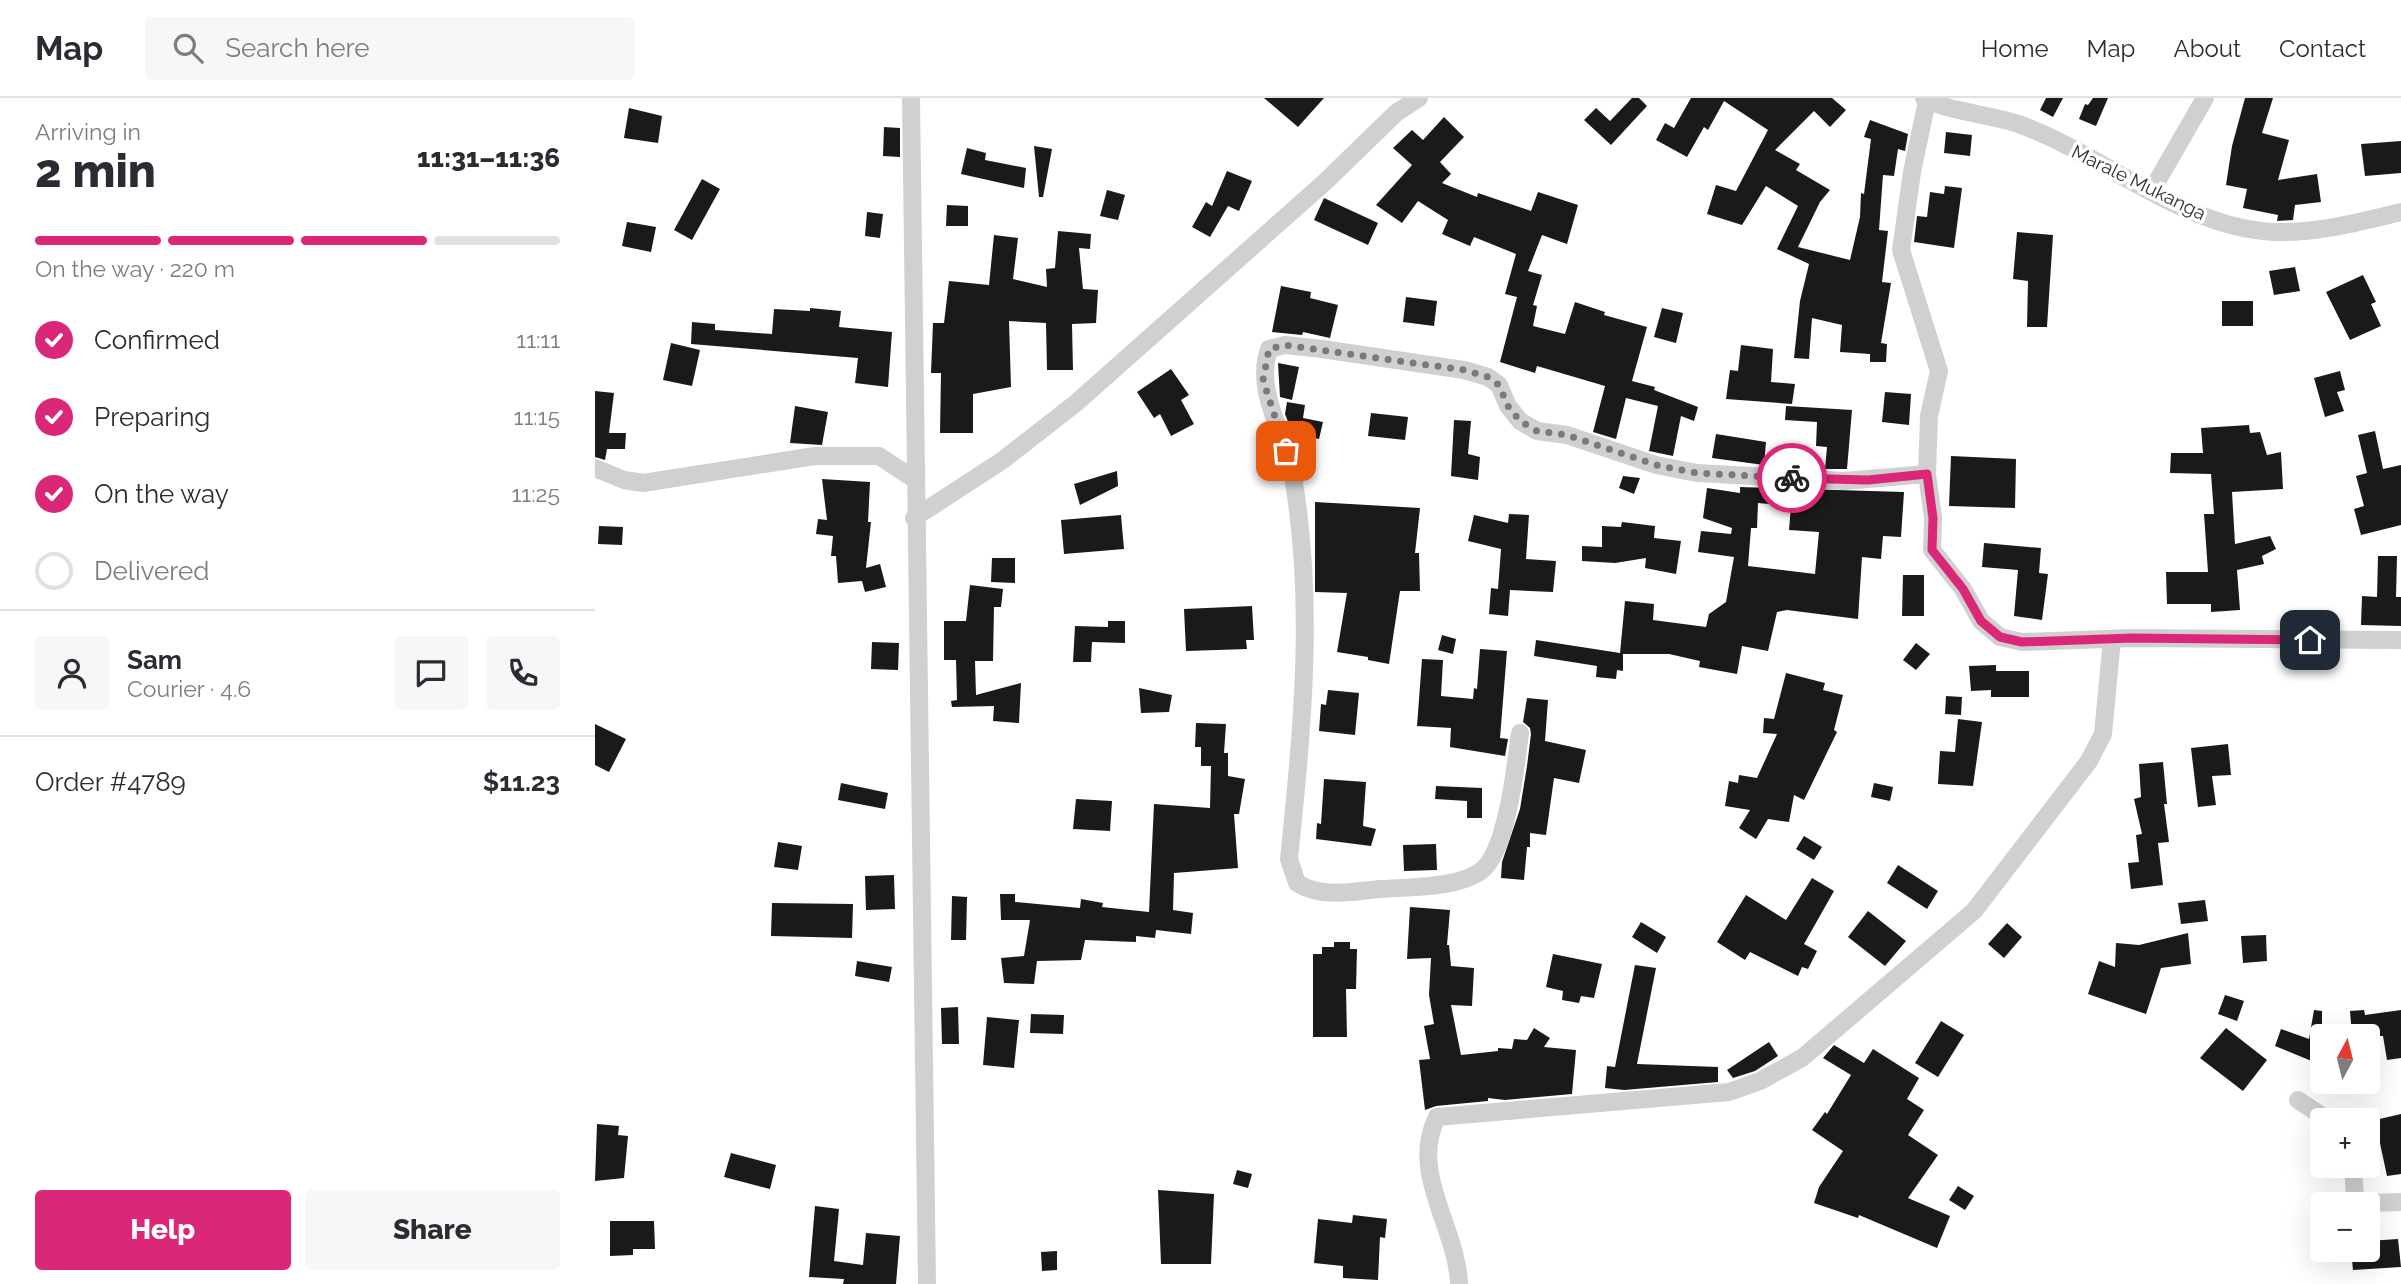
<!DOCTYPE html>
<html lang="en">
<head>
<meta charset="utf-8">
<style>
  :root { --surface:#fff; --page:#f7f7f7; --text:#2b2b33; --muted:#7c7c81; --line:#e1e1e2; --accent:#db2777 }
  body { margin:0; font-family:Raleway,sans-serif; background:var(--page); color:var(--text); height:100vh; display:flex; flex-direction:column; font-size:26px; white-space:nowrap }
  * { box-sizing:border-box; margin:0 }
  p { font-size:23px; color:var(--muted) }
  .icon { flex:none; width:38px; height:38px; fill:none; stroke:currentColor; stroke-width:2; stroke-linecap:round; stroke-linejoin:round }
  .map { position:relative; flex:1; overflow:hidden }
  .side { display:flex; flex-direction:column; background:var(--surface); width:595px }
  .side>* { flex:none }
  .needle { width:46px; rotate:7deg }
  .controls { position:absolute; left:1715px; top:926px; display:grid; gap:14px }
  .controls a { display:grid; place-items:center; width:70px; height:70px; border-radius:7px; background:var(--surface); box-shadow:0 7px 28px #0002; font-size:35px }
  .pin { position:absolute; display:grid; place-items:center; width:60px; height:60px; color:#fff; margin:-30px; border-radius:14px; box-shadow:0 4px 10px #0006 }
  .courier { position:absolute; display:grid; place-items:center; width:70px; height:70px; margin:-35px; border:5px solid #db2777; border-radius:50%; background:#fff; color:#222; box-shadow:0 2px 9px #0007 }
  .overview em { font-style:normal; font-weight:800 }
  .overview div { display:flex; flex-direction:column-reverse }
  .overview { display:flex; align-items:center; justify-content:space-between; height:119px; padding:0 35px }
  h1 { font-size:46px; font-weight:800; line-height:52px }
  .bar { display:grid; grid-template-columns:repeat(4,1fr); gap:10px 7px; align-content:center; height:84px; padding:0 35px }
  .bar i { height:9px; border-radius:5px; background:var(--line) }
  .bar .on { background:var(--accent) }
  .bar p { grid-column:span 4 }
  .line { display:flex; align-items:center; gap:18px; padding:0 35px; border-top:2px solid var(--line) }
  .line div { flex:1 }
  .round { display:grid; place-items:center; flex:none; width:74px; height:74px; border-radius:7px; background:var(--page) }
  ol { padding:0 35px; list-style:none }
  li { display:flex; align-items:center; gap:21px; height:77px }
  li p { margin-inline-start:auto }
  li .icon { padding:7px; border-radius:50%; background:var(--accent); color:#fff; stroke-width:4 }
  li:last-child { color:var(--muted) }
  li i { width:38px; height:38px; border:4px solid var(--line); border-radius:50% }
  .primary-button { display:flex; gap:14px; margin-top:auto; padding:14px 35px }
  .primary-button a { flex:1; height:80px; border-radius:7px; background:var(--accent); color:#fff; font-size:28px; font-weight:800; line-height:80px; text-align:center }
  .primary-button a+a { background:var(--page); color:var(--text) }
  header { display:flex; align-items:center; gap:42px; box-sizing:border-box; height:98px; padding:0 35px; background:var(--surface); border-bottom:2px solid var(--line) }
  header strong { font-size:33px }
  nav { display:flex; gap:38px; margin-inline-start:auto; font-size:24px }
  .search { width:490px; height:63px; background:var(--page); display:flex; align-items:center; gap:18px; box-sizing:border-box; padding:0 24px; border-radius:7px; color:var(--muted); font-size:26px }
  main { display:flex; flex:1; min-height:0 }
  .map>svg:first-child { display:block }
  .building { fill:#1a1a1a; fill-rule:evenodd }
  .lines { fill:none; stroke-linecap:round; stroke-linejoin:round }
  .street { stroke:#d0d0d0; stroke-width:18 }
  .done { stroke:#7a7a7a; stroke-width:7; stroke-dasharray:0 12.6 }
  .route { stroke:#db2777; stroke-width:9 }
  .labels { text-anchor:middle; stroke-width:7; stroke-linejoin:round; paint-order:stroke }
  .street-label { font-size:19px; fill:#333; stroke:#fff }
</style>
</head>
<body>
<header>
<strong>Map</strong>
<div class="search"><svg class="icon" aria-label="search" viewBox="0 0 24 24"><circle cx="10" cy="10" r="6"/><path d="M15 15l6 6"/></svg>Search here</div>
<nav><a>Home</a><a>Map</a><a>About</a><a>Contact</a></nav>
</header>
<main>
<section class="side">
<div class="overview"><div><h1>2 min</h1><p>Arriving in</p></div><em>11:31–11:36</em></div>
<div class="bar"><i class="on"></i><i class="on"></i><i class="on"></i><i></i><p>On the way · 220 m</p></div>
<ol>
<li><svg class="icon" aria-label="check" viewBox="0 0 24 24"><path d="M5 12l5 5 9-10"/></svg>Confirmed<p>11:11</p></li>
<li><svg class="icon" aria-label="check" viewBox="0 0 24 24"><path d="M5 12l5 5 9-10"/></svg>Preparing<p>11:15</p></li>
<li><svg class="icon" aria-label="check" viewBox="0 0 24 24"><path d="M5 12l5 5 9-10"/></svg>On the way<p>11:25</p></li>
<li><i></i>Delivered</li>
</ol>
<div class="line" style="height:126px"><a class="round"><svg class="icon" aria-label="person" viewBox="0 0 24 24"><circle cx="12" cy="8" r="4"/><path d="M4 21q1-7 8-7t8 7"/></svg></a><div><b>Sam</b><p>Courier · 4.6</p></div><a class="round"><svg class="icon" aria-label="chat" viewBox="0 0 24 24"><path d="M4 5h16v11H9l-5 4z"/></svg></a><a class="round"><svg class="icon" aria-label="phone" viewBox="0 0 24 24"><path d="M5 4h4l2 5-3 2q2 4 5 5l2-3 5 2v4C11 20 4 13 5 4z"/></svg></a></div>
<div class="line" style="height:91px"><div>Order #4789</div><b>$11.23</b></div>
<div class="primary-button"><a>Help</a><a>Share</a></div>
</section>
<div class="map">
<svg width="1806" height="1186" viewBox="0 0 1806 1186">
  <rect width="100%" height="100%" fill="#fff"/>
  <g class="building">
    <path d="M669,0h60l-26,29z"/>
    <path d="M1037,0h7l8,8 -36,39 -27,-25 12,-12 14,13z"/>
    <path d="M1096,0h141l14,12 -16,17 -16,-16 -39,39 25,14 -4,6 34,20 -10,12 -22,45 52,13 10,-43 1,-24 3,1 7,-55 -7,-2 6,-17 38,14 -3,17 -7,-2 -4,27 -11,-1 -4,55 9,1 -6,51 9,1 -10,60 6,1 -1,18h-16v-8l-30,-2 2,-27 -30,-7 -3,41 -15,-1 6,-57 9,-37 -32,-15 21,-43 -32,-20 -24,39 -35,-11 9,-29 20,6 32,-61 -44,-29 -16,29 -4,-3 -17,30 -31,-17 9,-17 9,5z"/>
    <path d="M1451,0h17l-10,19 -13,-7z"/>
    <path d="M1498,0h15l-12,28 -17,-7 6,-15 3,1z"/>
    <path d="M1650,0h28l-11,35 27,7 -11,40 39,-6 4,28 -26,3 -2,15 -16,1 1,-6 -35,-7 4,-19 -21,-4 6,-39z"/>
    <path d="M34,10l33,8 -4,27 -34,-5z"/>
    <path d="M849,19l20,20 -24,25 11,12 -9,9 35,14 1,-4 53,18 7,-19 40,13 -11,39 -25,-9 -14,36 14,4 -9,30 4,1 -4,20 32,8 10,-32 30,10 -1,3 43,12 -15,54 23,6 -1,3 44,17 -4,14 -13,-5 -8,40 -24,-5 9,-45 -32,-8 -10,41 -23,-7 12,-46 -68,-20 -2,7 -35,-11 17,-65 -12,-3 11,-40 -42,-17 -4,9 -28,-12 6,-14 -30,-19 -16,22 -26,-18 36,-40 -19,-17 19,-18 11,10z"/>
    <path d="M289,29l16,1v29l-17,-1z"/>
    <path d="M1351,34l26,3 -2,21 -26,-3z"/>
    <path d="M1806,43v32l-36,3 -4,-32z"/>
    <path d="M439,48l18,3 -9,48h-4z"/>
    <path d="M372,50l19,5 -1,7 41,8 -2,20 -63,-14z"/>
    <path d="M632,73l25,10 -13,30 -11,-5 -18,31 -18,-10 14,-25 6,4z"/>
    <path d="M107,81l18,10 -28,51 -18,-10z"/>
    <path d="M1350,88l17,2 -8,60 -40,-6 3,-26 10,1 3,-25 14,2z"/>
    <path d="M512,92l18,5 -7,25 -18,-4z"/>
    <path d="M729,100l54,25 -10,22 -54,-25z"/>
    <path d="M352,107l21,1v20h-22z"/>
    <path d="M272,114l16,2 -3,24 -15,-2z"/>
    <path d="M32,124l29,5 -5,25 -29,-6z"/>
    <path d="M463,133l33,3 -1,15 -11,-1 4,41 15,1 -2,33 -24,1 1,46h-26l-1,-47 -37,-2 2,66 -38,7v39h-33l1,-60h-10l2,-50h11l5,-42 40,4 5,-50 24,3 -5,41 34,8 -1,-18 9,-1z"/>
    <path d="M1422,134l36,3 -6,92h-20l1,-46 -15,-2z"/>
    <path d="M1700,169l5,24 -26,4 -5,-24z"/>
    <path d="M1768,177l13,27 -5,2 10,22 -31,14 -24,-48z"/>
    <path d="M686,188l30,6 -1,6 28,7 -8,33 -27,-6 -1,3 -30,-3z"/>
    <path d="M811,199l31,4 -3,25 -31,-4z"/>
    <rect x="1627" y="203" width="31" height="25"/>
    <path d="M215,210l31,3 -2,16 53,5 -4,55 -33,-4 3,-25 -167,-14 1,-22 23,2v6l57,4 2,-25 36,2z"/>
    <path d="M1067,210l21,5 -7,30 -22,-6z"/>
    <path d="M76,245l29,7 -8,36 -29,-6z"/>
    <path d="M1146,247l32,4 -2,33 24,2 -3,20 -66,-5 4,-29 8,1z"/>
    <path d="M683,265l21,4 -7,33 -12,-3z"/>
    <path d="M576,271l18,26 -8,5 13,24 -23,12 -11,-22 -6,4 -17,-26z"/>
    <path d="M1745,273l5,19 -8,2 7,19 -19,6 -11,-39z"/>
    <path d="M0,293l19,2 -5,40h17l-1,16h-18l-2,11 -10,-3z"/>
    <path d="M1290,294l26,2 -2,31 -27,-3z"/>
    <path d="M692,304l18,3 -2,13 20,4 -4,17 -27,-7 -7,-18z"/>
    <path d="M200,308l33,6 -6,33 -32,-2z"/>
    <path d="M1191,308l66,4 -5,59h-22l2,-22 -11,-1 1,-24 -32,-2z"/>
    <path d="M776,315l37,4 -3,23 -37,-4z"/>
    <path d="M859,322l17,1 -3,33 12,3 -2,23 -27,-4z"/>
    <path d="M1654,327l1,8 10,-1 7,23 14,-3 2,37 -51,3 3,52 35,-8 6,13 -14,7 2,8 -27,6 3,40 -29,2v-8h-44l-1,-32h42l-4,-58h10l-3,-40 -41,-1 1,-20h32l-2,-25z"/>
    <path d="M1780,333l8,38 18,-4v60l-40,10 -7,-26 10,-3 -8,-30 11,-3 -9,-38z"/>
    <path d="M1121,336l50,8 -2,23 -52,-7z"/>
    <path d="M1356,358l65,3 -1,49 -66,-2z"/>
    <path d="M522,373l1,15 -38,19 -6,-21z"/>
    <path d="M1028,378l17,2 -6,16 -15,-6z"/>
    <path d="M227,381l48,3 -2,40h3l-5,46 14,-4 6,23 -21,5 -3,-11 -24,2 -2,-27h-5l2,-20 -17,-2 2,-15 9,1z"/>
    <path d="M1145,389l164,5 -3,45 -18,-1 -2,23 -19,-2 -4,62 -71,-9 -10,2 -9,39 -26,-5 -5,28 -38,-7 1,-6 -31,-7h-46v17l-6,-1 -1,9 -20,-2 1,-11 -63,-10 2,-16 84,13 5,-52 29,3 -1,16 53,7 3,-13 17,-12 8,-45 -36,-5 3,-21 30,3 1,-6 -29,-10 4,-30 33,5zM1163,405l33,3 -2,24 30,2 -4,42 -67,-8 3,-38h6z"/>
    <path d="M720,404l105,6 -5,45h4l1,38h-20l-11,73 -21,-4v-3l-31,-5 10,-59 -32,-1z"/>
    <path d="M914,416l20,1 -3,44 30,2 -3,31 -43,-2 -2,26 -19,-2 2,-26 7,1 3,-40 -33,-8 6,-26 34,8z"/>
    <path d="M526,417l3,34 -60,5 -3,-34z"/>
    <path d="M1027,424l33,4 -1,12 27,3 -5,33 -31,-6 1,-10 -31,5 -33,-2v-15l20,1v-21l19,1z"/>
    <path d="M4,428l24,1 -1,18 -24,-1z"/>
    <path d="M1389,445l57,5 -2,25 9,1 -6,46 -28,-4 4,-46 -36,-3z"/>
    <path d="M1783,458h19l-1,41h5v29l-40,-1 1,-29 15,1z"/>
    <path d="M397,460h23v25l-24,-1z"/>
    <path d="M1308,477h21v41h-22z"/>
    <path d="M375,487l33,4 -2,18h-7l-1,54h-18l1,34 45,-12 -2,40 -26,-2 1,-15 -42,1 -1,-6 6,-1 -1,-40h-12v-39h22z"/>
    <path d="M657,508l2,34h-8l1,9 -61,2 -2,-42z"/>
    <path d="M513,523h17v22l-33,-1 -1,20h-18l2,-36 33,1z"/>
    <path d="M847,537l14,4 -3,15 -15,-4z"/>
    <path d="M277,544l27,1 -1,27 -27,-1z"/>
    <path d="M1321,545l14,11 -14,16 -13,-10z"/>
    <path d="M885,551l27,2 -7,87 8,1 -3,17 -55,-9 1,-19 -34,-2 5,-67 21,1 -2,36 32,3 1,-11 3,1z"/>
    <path d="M1401,567v6h33v26h-38v-7l-20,1 -2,-25z"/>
    <path d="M1191,575l39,10 -2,7 20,5 -9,35 3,2 -33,68 -10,-5 -5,27 -21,-3 -12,20 -17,-11 11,-18 -25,-4 4,-25 9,2 1,-8 18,3 20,-44 -14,-1 1,-15 10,1z"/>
    <path d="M544,590l33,7 -3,17 -28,1z"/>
    <path d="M733,592l31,3 -4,42 -36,-4 2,-27 5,1z"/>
    <path d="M1351,598l16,1 -1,18 -16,-1z"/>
    <path d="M932,600l21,2 -3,41 41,9 -7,33 -25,-5 -8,57 -16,-2v14h-3l-3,33 -23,-2 1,-16 18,-53 7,-43 4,-32 -1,-6 -7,-6z"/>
    <path d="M1363,621l24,3 -9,64 -35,-2 2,-33 15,1z"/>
    <path d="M601,625l30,1 -2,29h4v23l17,3 -6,35h-5l4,54 -64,5 -1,37 20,3 -2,21 -35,-4 -1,8 -19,-2v6l-51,-2 -4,20 -44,1 -3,23 -30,-1 -3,-25 23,-2 6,-36h-29l-1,-26h15v8l65,6 1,-9 22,4 -1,4 47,5 5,-108 56,4 1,-42h-10v-19h-6z"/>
    <path d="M0,626l31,15 -17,33 -14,-7z"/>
    <path d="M1633,646l3,31 -19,1 4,29 -18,2 -7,-59z"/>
    <path d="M1568,664l4,42h-3l5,38 -11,1 5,42 -32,4 -3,-26 11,-1 -3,-27 6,-1 -8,-35 7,-2 -2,-33z"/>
    <path d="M729,681l42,3 -3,44 13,3 -5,17 -55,-7 1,-16 4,1z"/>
    <path d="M246,685l47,10 -3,16 -47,-9z"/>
    <path d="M1279,685l19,4 -3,14 -19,-4z"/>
    <path d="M841,688l46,2v30h-15v-17l-32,-2z"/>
    <path d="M481,701l36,2 -2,30 -37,-2z"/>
    <path d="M1209,738l18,11 -8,13 -18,-11z"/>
    <path d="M183,744l24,4 -4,24 -24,-3z"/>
    <path d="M841,746l1,26 -33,1 -1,-26z"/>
    <path d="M1303,767l40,26 -11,18 -40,-26z"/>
    <path d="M299,777l1,34 -29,1 -1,-34z"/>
    <path d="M1217,780l22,13 -30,53 13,7 -9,18 -6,-2 -4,9 -48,-24 -5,8 -28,-18 29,-47 40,25z"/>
    <path d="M357,798l15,1 -1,43h-15z"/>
    <path d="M1610,802l3,21 -27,3 -3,-21z"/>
    <path d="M177,805l81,1 -1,34 -81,-2z"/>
    <path d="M815,809l40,3 -3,35h2l2,21 23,2 -2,38 -21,-1 10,50 37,-4v-3l14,1 2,-10 13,1 7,-12 16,10 -6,9 32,3 -4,44 -67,6 -17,-2v3l-52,5 -11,4 -6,-50 11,-1 -6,-33 10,-2 -5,-29 2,-37 -24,1z"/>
    <path d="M1273,813l38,30 -21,25 -37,-29z"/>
    <path d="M1046,824l25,15 -9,16 -25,-16z"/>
    <path d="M1412,825l15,14 -18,21 -16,-14z"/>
    <path d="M1593,835l3,31 -30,4 -15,46 -58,-20 11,-33 16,6 1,-24 23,2z"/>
    <path d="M1671,837l1,26 -24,2 -2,-27z"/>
    <path d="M739,844h16v7h7l-1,40h-10l1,48h-34v-83h9v-7h12z"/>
    <path d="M958,856l49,10 -8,34 -13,-2 -2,7 -17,-3 1,-9 -17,-4z"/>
    <path d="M262,863l35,6 -3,15 -34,-6z"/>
    <path d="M1040,867l21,3 -19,96 81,3v15l-94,8 -19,-2 2,-22 8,1z"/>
    <path d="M1630,897l19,6 -7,20 -19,-7z"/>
    <path d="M363,909l1,37h-17l-1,-36z"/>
    <path d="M1719,912l8,1v47l-6,-1 -2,5 -39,-16 6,-17 28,10z"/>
    <path d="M1769,912l1,5 36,-5v48l-14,2 -4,-24h-31l-2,-25z"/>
    <path d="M436,916l33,1 -1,19 -33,-1z"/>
    <path d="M392,919l32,3 -5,48 -31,-3z"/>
    <path d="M1346,923l23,14 -26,42 -23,-14z"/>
    <path d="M1631,930l41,32 -24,31 -43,-33z"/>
    <path d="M1174,944l9,14 -23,15 -22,7 -6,-8z"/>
    <path d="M1239,947l30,18 9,-14 46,29 -12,21 17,11 -16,25 30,20 -30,43 42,18 -13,32 -78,-33 -1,3 -44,-15 5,-16 24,-36 -31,-21 13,-18 2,2 24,-39 -28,-17z"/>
    <path d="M1806,1016v60l-14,2 -12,-56z"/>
    <path d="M2,1026l22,2 -1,9 10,1 -4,42 -29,3z"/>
    <path d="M136,1055l45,12 -6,24 -46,-12z"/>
    <path d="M642,1072l15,4 -4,14 -15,-4z"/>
    <path d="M1363,1088l16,10 -9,14 -16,-10z"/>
    <path d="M563,1092l56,4 -3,70h-50z"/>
    <path d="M220,1108l24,3 -5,52 29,4 3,-32 34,3 -4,48h-53l1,-5 -35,-2z"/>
    <path d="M758,1117l34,4 -2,19 -5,-1 -2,43 -35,-2v-12l-29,-3 4,-44 34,4z"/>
    <path d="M15,1123h44l1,28h-22v6l-23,1z"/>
    <path d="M1803,1141l3,28 -48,3 -2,-20h17v-9z"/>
    <path d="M462,1153v19l-15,1 -1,-19z"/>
  </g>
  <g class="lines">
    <g class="street">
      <path d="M316,0l16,1186"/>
      <path d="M1329,0c20,13 71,17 97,27 82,30 164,104 254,107 43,1 85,-10 126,-20"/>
      <path d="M1332,3l-15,71 -11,78 38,121 -10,45 -2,58 6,44 -1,32 31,39 18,32 19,16 22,5 110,-4 269,2"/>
      <path d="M1557,92l53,-92"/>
      <path d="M0,370l29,12 19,3 172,-27h64l35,23"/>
      <path d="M319,420l89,-58 73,-57 249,-221 71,-69 23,-15"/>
      <path d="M925,635c-4,30 -13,119 -39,138 -23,17 -72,16 -100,18 -29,2 -58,10 -84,-6l-8,-24c13,-127 26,-255 4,-382 -7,-43 -39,-84 -24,-128l16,-4 37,4 142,21 24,7 11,8 9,21 12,15 17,10 30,4 89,30 41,8 147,8 83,-7"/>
      <path d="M1703,1002l30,20"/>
      <path d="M1758,1068l2,32 15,5 31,-1"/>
      <path d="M864,1186c-2,-57 -50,-111 -22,-167l292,-25 31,-11 42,-23 172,-147 115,-150 14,-27 9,-95"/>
    </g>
  </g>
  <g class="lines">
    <path class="done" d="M691,353l-23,-71 6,-31 16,-4 179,25 24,7 11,8 9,21 12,15 17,10 30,4 89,30 41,8 95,5"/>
    <path class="route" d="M1197,380l76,2 59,-6 6,44 -1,32 31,39 18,32 19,16 22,5 110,-4 178,2"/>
  </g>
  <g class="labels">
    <g class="street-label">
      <text transform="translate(1544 84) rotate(26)" y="7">Marale Mukanga</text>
    </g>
  </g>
</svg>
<div class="controls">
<a><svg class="needle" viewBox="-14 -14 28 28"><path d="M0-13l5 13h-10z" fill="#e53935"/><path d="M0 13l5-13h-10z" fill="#7c7c81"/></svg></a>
<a>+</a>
<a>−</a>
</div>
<div class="pin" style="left:691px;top:353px;background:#ea580c"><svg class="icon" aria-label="bag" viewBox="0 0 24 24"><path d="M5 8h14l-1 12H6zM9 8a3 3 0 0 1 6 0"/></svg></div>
<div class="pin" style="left:1715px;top:542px;background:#1f2937"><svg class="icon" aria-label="home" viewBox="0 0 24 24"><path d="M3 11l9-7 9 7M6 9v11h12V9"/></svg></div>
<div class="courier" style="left:1197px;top:380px"><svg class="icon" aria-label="bike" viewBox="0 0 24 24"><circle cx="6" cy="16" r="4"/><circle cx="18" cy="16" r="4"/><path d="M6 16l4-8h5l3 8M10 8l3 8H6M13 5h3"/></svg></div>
</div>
</main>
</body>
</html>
